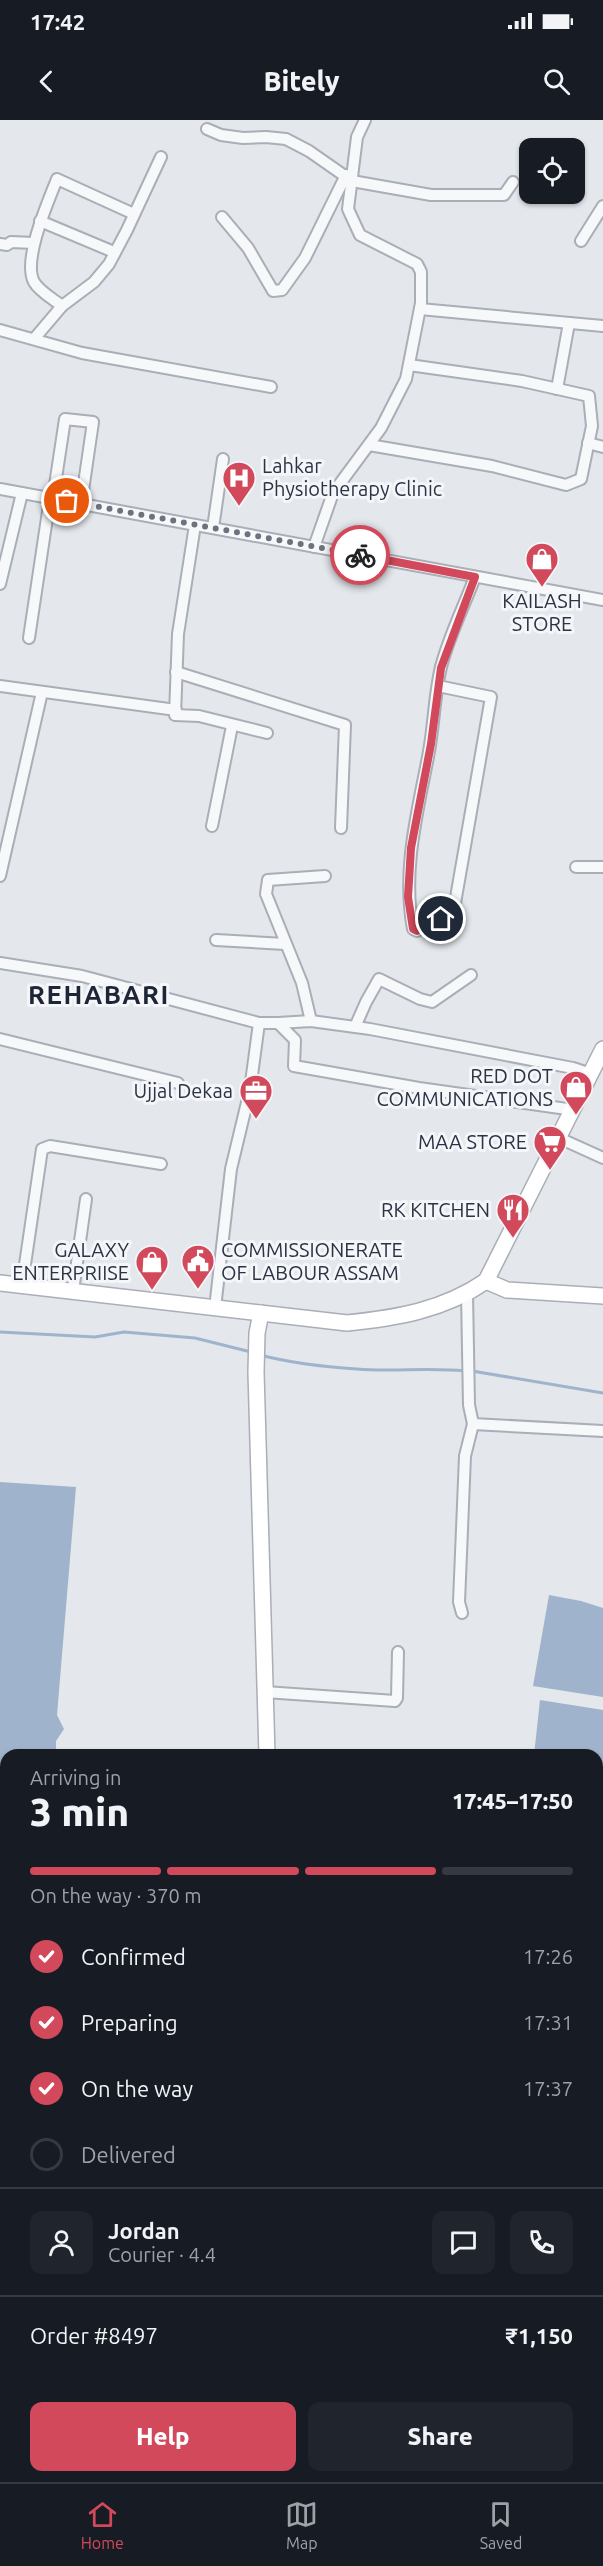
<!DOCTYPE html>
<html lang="en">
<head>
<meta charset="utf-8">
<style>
  :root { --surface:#171b24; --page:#20242c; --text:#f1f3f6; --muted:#9ea1a6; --line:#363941; --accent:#d1495b }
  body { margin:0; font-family:Ubuntu,sans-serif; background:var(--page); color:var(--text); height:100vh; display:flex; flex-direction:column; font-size:22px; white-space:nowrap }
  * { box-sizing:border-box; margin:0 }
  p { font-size:20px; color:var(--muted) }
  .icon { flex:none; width:33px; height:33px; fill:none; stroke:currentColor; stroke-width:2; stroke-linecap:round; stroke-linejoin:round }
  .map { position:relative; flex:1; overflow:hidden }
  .details { position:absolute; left:0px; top:1629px; width:603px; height:734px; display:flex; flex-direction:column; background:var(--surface); border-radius:18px 18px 0 0; box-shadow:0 2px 4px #0004 }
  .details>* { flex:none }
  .controls { position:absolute; left:519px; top:18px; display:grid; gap:12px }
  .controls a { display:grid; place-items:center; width:66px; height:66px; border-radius:12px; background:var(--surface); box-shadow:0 2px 4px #0004; font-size:30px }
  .pin { position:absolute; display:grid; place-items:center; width:51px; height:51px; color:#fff; margin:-26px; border:3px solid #fff; border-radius:50%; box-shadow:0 2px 6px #0007 }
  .courier { position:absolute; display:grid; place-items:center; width:60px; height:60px; margin:-30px; border:4px solid #d1495b; border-radius:50%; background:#fff; color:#222; box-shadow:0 2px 8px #0007 }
  .summary em { font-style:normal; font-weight:800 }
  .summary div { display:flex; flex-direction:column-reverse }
  .summary { display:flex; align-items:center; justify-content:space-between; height:102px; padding:0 30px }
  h1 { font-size:39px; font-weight:800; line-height:45px }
  .bar { display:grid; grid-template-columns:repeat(4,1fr); gap:9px 6px; align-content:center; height:72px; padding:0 30px }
  .bar i { height:8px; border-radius:4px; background:var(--line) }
  .bar .current { background:var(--accent) }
  .bar p { grid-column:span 4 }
  .line { display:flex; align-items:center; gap:15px; padding:0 30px; border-top:2px solid var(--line) }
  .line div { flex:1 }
  .round { display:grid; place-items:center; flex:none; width:63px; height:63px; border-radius:12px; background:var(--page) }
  ol { padding:0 30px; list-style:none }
  li { display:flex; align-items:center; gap:18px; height:66px }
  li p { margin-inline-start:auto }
  li .icon { padding:6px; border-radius:50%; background:var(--accent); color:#fff; stroke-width:4 }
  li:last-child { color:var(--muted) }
  li i { width:33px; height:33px; border:3px solid var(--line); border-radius:50% }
  .cta { display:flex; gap:12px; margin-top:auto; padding:12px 30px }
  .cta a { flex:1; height:69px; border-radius:12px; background:var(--accent); color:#fff; font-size:24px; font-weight:800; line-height:69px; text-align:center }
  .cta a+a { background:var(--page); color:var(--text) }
  .status { display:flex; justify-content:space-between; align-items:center; height:42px; padding:0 30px; background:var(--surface); direction:ltr }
  .status svg { height:16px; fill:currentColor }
  header { display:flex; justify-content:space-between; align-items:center; height:78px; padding:0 30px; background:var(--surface); font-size:27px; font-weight:800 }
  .dock { display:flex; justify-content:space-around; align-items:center; height:84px; border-top:2px solid var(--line); background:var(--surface); font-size:16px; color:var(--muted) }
  .dock a { display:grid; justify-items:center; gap:3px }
  .dock .current { color:var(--accent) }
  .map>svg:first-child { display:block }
  .water { fill:#9fb4cc }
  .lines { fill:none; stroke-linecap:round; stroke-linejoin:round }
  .stream { stroke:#9fb4cc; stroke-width:3 }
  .street-casing { stroke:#a9aeb7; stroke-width:14 }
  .secondary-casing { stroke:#a9aeb7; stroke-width:18 }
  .street { stroke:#f7f8fa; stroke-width:10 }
  .secondary { stroke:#fff; stroke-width:15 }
  .done { stroke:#6c737f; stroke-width:6; stroke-dasharray:0 10.8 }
  .route { stroke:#d1495b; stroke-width:8 }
  .labels { text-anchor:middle; stroke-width:6; stroke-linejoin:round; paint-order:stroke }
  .poi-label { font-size:20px; fill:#2b3445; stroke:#f4f6f9; text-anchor:end }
  .district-label { font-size:26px; font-weight:bold; letter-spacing:1.5px; fill:#1d2536; stroke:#f4f6f9 }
</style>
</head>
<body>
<div class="status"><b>17:42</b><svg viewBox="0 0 49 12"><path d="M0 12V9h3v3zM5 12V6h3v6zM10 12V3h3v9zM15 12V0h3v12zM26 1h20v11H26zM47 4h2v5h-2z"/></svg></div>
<header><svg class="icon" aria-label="back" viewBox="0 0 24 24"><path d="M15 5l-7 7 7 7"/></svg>Bitely<svg class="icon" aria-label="search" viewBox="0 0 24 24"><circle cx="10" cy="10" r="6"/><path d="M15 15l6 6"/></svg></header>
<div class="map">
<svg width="603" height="2362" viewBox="0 0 603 2362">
  <rect width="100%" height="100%" fill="#e4e7ec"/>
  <g class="water">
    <path d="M0,1362l76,5 -19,228 7,14 -8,12v14h-50v346l-6,-1z"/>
    <path d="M549,1475l32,6 22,7v89l-70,-11z"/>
    <path d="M540,1580l63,10v130h-6v-85h-63z"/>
  </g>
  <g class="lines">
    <g class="stream">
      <path d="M0,1212l95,5 29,-5 71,6 56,14"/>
      <path d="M260,1235c31,8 65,12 97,14 36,3 72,-2 108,2"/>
      <path d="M472,1251l131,22"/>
    </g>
    <g class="street-casing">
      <g id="street">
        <path d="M207,9l14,6 22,3 23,-1 20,2 23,12 43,30 79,14h73l9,-13"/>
        <path d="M222,97l26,31 25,43 9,-1 23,-32 41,-83"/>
        <path d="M40,101l74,31"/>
        <path d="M581,121l22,-35"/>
        <path d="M0,124l7,1 4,-3 23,1"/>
        <path d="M62,186c-9,-7 -23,-15 -28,-24 -12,-22 15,-82 23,-103l77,35"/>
        <path d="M420,189l183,17"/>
        <path d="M0,210l82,23 189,34"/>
        <path d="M34,219l28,-33 32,-24 15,-18 18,-34 34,-73"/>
        <path d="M557,269l12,-66"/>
        <path d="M588,323l15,4"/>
        <path d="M369,325l123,21 74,19 15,-6 11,-53 -3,-30 -67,-15 -113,-16"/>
        <path d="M0,369l603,111"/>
        <path d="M53,378l12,-79 28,3 -12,82"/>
        <path d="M195,405l-17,109 -3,81 24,1 68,17"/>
        <path d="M213,408l10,-69"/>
        <path d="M314,427l19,-54 48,-65 25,-49 15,-76v-31l-4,-8 -57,-29 -12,-26 9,-72 8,-17"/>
        <path d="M0,464l22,-91"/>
        <path d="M29,518l21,-140"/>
        <path d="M176,552l169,53 -4,103"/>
        <path d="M0,566l176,24"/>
        <path d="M438,566l53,11 -37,212 -37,22 -4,-2c-11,-58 4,-115 15,-172 6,-30 6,-61 13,-90 8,-31 23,-61 34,-90"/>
        <path d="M212,706l20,-100"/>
        <path d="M576,747h27"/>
        <path d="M0,756l42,-184"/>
        <path d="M216,820l69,4"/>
        <path d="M0,843l82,13 177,47h19l17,17 -1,26 125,22 155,22"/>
        <path d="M311,901l-9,-38 -36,-89 2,-14 57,-4"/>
        <path d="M278,903l33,-2 59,8 203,39 18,6"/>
        <path d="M355,907l11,-25 13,-23 41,20 12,3 39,-27"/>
        <path d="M0,919l178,44"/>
        <path d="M559,1018l44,20"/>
        <path d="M22,1165l20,-136 8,-3 111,18"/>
        <path d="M73,1171l13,-92"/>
        <path d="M467,1174l2,111 4,19 130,7"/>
        <path d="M215,1188l16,-139 19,-79 9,-67"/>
        <path d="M462,1493l-3,-11 6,-146 8,-32"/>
        <path d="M265,1572l130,9 2,-3 1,-46"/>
        <path d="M597,1789l6,2"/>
        <path d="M597,1967l6,-12"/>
        <path d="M597,2071l6,1"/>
        <path d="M0,2081l6,1"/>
        <path d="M597,2156h6"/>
        <path d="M0,2206l6,4"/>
        <path d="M0,2334l6,22"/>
        <path d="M597,2345l6,1"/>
        <path d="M308,2362l106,-6"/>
        <path d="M498,2362v-6"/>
      </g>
    </g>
    <g class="secondary-casing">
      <g id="secondary">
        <path d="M486,1161l21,9 96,6"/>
        <path d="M0,1163l347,40c50,-5 97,-13 139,-42l117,-232"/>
        <path d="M261,1193l-4,20 -1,39 11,383"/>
        <path d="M308,2356v6"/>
      </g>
    </g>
    <use href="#street" class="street"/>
    <use href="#secondary" class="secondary"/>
  </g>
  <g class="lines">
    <path class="done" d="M67,381l293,54"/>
    <path class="route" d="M360,435l115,22 -34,91 -10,76 -20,104 -3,49 5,32 4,2 24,-12"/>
  </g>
  <defs>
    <g id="hospital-pin" transform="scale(1.725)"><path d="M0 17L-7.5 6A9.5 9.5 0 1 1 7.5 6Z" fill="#d1495b" stroke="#f4f6f9"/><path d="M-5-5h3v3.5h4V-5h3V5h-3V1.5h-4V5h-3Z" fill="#fff"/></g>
    <g id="shop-pin" transform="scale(1.725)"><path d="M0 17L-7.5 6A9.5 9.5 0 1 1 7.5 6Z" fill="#d1495b" stroke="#f4f6f9"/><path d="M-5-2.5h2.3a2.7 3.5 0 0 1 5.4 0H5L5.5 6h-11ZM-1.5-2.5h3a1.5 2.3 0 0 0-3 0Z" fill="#fff"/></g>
    <g id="office-pin" transform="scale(1.725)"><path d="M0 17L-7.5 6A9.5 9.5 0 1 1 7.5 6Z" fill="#d1495b" stroke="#f4f6f9"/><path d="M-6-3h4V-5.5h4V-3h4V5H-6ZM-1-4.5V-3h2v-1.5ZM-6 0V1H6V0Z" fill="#fff"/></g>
    <g id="supermarket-pin" transform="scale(1.725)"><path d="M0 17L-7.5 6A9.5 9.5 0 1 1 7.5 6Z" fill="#d1495b" stroke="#f4f6f9"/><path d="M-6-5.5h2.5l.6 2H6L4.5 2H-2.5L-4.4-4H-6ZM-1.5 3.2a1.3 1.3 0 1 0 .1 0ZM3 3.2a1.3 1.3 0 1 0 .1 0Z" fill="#fff"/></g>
    <g id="restaurant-pin" transform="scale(1.725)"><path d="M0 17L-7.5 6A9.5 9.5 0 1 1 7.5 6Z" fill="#d1495b" stroke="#f4f6f9"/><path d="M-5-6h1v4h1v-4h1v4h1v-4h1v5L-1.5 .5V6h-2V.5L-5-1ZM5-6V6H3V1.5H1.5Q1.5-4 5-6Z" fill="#fff"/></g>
    <g id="civic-pin" transform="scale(1.725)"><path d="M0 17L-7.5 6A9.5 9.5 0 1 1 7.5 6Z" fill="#d1495b" stroke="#f4f6f9"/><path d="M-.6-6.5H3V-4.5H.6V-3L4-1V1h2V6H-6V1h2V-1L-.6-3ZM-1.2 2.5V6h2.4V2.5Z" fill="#fff"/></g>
  </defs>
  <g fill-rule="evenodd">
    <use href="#hospital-pin" x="239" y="358"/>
    <use href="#shop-pin" x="542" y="439"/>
    <use href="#shop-pin" x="576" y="967"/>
    <use href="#office-pin" x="256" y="971"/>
    <use href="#supermarket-pin" x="550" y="1022"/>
    <use href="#restaurant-pin" x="513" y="1090"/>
    <use href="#civic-pin" x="198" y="1141"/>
    <use href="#shop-pin" x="152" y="1142"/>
  </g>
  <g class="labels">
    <g class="poi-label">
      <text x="262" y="353" text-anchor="start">Lahkar<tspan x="262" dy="23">Physiotherapy Clinic</tspan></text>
      <text x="542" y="488" text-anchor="middle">KAILASH<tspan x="542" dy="23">STORE</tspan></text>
      <text x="553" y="963">RED DOT<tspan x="553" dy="23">COMMUNICATIONS</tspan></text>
      <text x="233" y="978">Ujjal Dekaa</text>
      <text x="527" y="1029">MAA STORE</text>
      <text x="490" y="1097">RK KITCHEN</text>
      <text x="129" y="1137">GALAXY<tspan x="129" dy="23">ENTERPRIISE</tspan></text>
      <text x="221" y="1137" text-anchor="start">COMMISSIONERATE<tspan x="221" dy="23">OF LABOUR ASSAM</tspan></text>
    </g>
    <g class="district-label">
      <text x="99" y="884">REHABARI</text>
    </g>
  </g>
</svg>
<div class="controls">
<a><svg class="icon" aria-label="locate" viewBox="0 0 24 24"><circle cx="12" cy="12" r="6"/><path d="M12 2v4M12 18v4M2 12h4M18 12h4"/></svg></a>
</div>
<div class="pin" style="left:67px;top:381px;background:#ea580c"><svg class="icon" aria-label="bag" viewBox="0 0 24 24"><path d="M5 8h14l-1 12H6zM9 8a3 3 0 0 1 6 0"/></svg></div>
<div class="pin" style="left:441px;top:799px;background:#1f2937"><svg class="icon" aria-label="home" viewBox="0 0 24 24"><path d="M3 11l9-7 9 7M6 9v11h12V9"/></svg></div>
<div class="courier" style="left:360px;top:435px"><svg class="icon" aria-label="bike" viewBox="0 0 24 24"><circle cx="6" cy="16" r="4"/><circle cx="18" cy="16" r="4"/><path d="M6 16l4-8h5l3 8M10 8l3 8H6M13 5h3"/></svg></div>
<section class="details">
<div class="summary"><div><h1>3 min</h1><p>Arriving in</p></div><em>17:45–17:50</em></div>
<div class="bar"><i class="current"></i><i class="current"></i><i class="current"></i><i></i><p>On the way · 370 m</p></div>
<ol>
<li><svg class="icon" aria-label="check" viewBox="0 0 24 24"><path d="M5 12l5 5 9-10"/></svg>Confirmed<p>17:26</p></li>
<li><svg class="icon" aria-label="check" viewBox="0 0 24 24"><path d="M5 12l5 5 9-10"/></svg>Preparing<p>17:31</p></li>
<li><svg class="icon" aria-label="check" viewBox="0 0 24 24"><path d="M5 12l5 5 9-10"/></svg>On the way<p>17:37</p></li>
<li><i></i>Delivered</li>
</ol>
<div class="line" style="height:108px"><a class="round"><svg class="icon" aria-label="person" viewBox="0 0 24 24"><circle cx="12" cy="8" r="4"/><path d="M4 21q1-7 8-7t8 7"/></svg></a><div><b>Jordan</b><p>Courier · 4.4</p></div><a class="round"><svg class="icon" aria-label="chat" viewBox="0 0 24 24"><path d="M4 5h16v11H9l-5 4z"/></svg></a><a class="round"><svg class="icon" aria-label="phone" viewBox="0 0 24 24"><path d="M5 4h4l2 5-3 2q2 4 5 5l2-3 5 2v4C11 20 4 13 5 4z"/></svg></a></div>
<div class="line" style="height:78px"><div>Order #8497</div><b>₹1,150</b></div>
<div class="cta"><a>Help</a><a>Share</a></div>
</section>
</div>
<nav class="dock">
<a class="current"><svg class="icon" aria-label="home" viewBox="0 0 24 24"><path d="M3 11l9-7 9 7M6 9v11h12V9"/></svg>Home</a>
<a><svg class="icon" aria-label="map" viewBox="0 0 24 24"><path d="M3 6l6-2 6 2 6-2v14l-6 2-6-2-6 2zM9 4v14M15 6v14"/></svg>Map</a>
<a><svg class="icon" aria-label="saved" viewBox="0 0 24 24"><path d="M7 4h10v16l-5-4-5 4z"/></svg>Saved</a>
</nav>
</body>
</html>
